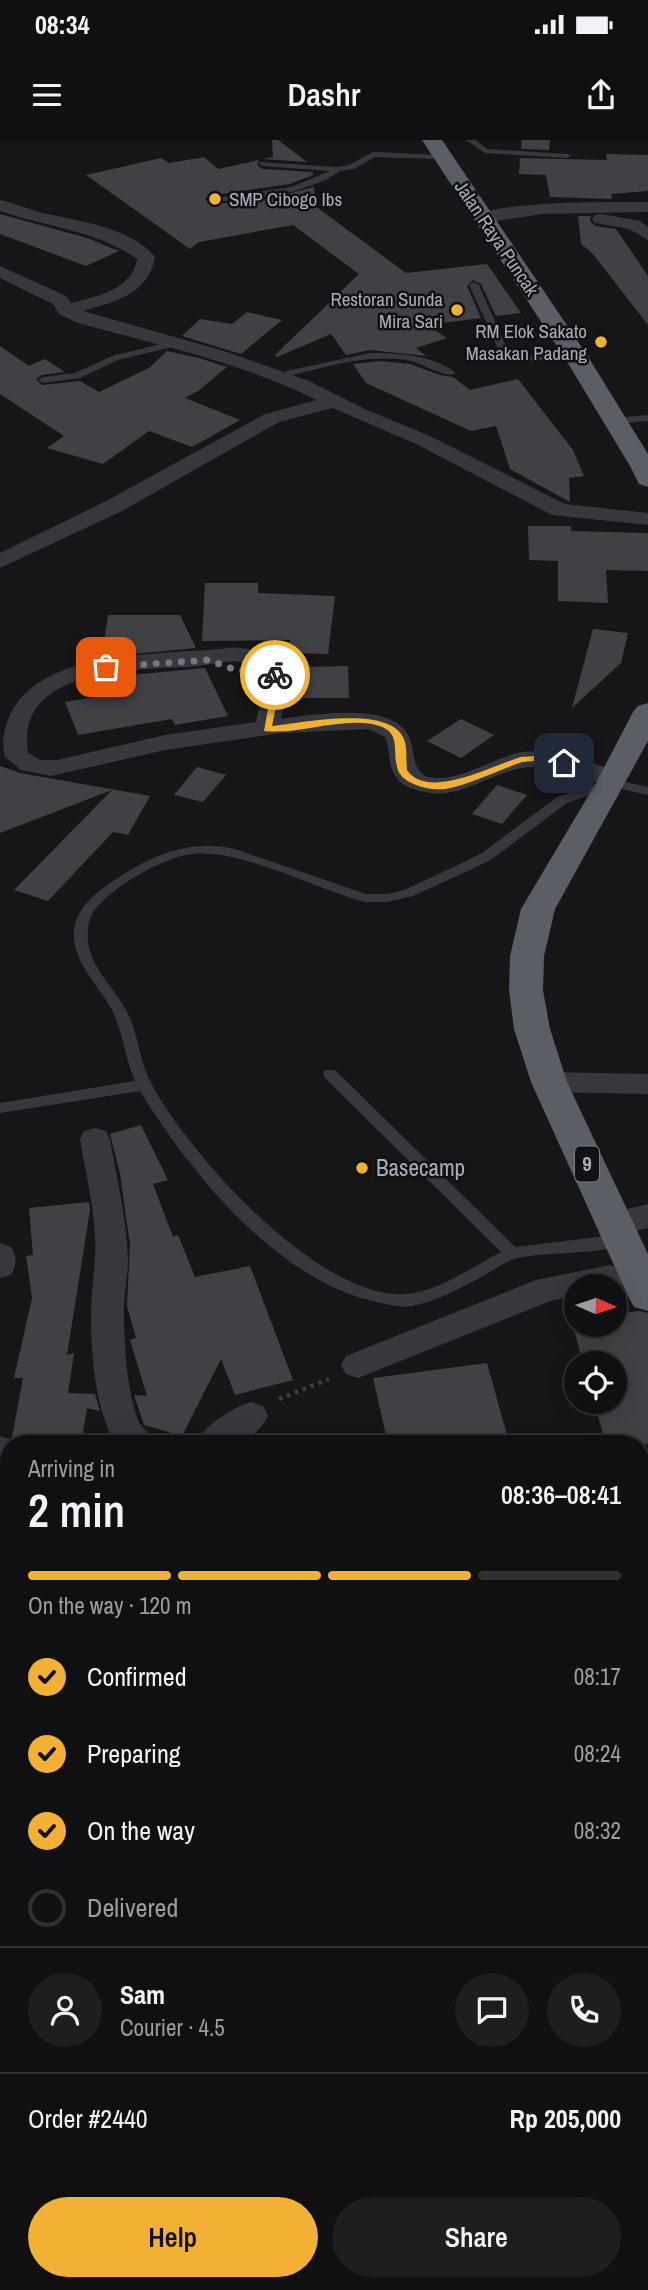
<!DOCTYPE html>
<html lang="en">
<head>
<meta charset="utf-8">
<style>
  :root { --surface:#101012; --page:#1e1e20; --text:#f1f3f6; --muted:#9c9d9f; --line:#303032; --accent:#f2b134 }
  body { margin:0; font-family:"Archivo Narrow",sans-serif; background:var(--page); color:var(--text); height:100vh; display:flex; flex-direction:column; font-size:26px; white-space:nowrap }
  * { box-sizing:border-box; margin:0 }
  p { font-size:23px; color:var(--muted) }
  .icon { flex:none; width:38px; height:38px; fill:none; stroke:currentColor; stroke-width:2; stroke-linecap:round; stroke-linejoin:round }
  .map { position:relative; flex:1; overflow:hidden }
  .details { position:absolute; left:0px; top:1295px; width:649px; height:856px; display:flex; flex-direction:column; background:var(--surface); border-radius:28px 28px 0 0; box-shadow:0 4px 18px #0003,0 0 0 2px var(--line) }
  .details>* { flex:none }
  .needle { width:46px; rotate:93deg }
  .fabs { position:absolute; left:564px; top:1134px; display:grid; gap:14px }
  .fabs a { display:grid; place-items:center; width:63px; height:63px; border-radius:50%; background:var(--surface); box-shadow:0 4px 18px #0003,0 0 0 2px var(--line); font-size:35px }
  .pin { position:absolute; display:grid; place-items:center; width:60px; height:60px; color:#fff; margin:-30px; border-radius:14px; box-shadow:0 4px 10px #0006 }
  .courier { position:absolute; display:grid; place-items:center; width:70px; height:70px; margin:-35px; border:5px solid #f2b134; border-radius:50%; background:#fff; color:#222; box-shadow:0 2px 9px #0007 }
  .overview em { font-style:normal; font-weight:600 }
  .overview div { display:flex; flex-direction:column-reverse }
  .overview { display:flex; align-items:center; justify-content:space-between; height:119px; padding:0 28px }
  h1 { font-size:46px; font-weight:600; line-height:52px }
  .bar { display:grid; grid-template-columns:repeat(4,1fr); gap:10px 7px; align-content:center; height:84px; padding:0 28px }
  .bar i { height:9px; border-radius:5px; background:var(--line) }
  .bar .active { background:var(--accent) }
  .bar p { grid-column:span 4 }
  .line { display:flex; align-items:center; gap:18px; padding:0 28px; border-top:2px solid var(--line) }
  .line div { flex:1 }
  .round { display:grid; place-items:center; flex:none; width:74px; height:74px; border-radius:37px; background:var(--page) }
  ol { padding:0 28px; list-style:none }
  li { display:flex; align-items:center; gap:21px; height:77px }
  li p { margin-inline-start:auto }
  li .icon { padding:7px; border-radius:50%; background:var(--accent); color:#111; stroke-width:4 }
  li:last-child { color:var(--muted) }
  li i { width:38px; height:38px; border:4px solid var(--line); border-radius:50% }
  .button { display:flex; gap:14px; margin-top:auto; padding:14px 28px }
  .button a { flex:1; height:80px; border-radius:42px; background:var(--accent); color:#111; font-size:28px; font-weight:600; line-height:80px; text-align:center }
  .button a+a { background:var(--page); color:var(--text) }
  .status { display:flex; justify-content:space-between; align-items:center; height:49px; padding:0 35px; background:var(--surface); direction:ltr }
  .status svg { height:19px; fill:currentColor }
  header { display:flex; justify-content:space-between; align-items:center; height:91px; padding:0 28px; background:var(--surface); font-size:32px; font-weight:600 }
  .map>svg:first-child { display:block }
  .building { fill:#404145 }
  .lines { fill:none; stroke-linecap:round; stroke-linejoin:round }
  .path { stroke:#3d3f44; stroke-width:4.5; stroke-dasharray:3.5 5; stroke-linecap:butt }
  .service { fill:#37383d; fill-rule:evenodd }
  .minor { fill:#37383d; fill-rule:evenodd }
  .trunk { fill:#5b5e65; fill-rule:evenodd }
  .route { fill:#f2b134 }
  .done { stroke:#757880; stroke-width:7; stroke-dasharray:0 12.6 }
  .poi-dot { fill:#f2b134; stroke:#111113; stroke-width:2.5 }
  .labels { text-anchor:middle; stroke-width:5; stroke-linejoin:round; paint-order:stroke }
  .far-poi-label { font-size:19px; fill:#a8adb8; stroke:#111113; text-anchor:end }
  .far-street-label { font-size:19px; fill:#a8adb8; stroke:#111113 }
  .shield { fill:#111113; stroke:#7b7e86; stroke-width:2 }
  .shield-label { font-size:21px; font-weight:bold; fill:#a8adb8 }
  .poi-label { font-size:23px; fill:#a8adb8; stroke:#111113; text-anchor:start }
</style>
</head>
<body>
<div class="status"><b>08:34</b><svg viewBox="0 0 49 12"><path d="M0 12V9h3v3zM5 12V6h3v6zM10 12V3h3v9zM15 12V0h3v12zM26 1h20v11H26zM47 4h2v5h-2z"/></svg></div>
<header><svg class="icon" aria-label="menu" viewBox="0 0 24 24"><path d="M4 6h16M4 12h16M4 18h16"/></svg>Dashr<svg class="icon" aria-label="share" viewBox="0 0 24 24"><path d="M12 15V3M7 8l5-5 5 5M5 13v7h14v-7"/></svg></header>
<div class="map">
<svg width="648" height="2150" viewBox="0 0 648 2150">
  <rect width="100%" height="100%" fill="#161618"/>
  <g class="building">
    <path d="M272,0h6l29,22 -45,-3 11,-2z"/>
    <path d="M522,0h28l-1,10 -28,-1z"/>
    <path d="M606,14l42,1v36l-37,3 1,5 -62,-2 -4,-22 -27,-1 1,-16 87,2z"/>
    <path d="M204,17l14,12 41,-9 -2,5 6,4 50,3v3l-23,9 -82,12 -3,3 5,5 51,-3 53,-14 1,19 91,67 81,-9 34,49 -25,3 -15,-32 -8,-4 -6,6 14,32 -54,7 20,13 -31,10 10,8 -56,-6 -24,5 -15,-21 -54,23 -2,-2 84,-81 -66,-49 -94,17 -9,7 -104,-74 75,-17 8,5z"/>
    <path d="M0,74l87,24 32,13 -33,15 -86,-32z"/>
    <path d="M578,76h13l-1,5 5,5 21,3 32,47v49l-55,-71 -12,-10z"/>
    <path d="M247,172l35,8 -41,34 -59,-18 18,-17 32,5z"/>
    <path d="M0,206l29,20 16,-7 20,13 -23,3 -6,4 6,6 38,-4 19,11 50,-24 18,-17 32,7 28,9 -29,24 -13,7 55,22 -48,27 -43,-16 -46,33 -56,-16 17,-12 -64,-42z"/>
    <path d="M381,221l29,3 30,11 13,2 17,13 48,-11 55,71 11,26 -15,2 1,24 -60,-33 -14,-43 -25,5 -105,-48 -13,-19z"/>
    <path d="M528,386h43v5l77,2v38l-42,-1 2,33 -50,-2v-40l-29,-1z"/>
    <path d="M205,443h53v10l77,3 -7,58 -40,-1 2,-13 -88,1z"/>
    <path d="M108,475h72l16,33 -94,9z"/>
    <path d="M593,489l35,4 -7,30 -49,45z"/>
    <path d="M348,526l1,32h-45v-31z"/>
    <path d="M205,528l23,48 -53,9 -3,-6 -94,16 -13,-33 31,-5 3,-19z"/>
    <path d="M461,579l33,16 -33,23 -34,-17z"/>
    <path d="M0,626l20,7 130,23 -22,39 -15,-3 -65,69 -34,-11 98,-100 -112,43z"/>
    <path d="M197,627l29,8 -23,27 -29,-7z"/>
    <path d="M497,645l30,10 -25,29 -30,-10z"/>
    <path d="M141,985l27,55 -15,4 20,53 5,-2 17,42 55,-11 43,114 -58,15 -14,-36 -39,77 -38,-11 -10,-30 13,1 -17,-56 6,-2 -9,-32 3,-61 -10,-71 -10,-40z"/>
    <path d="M89,1062l1,8 -23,145 7,-2 -6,40 27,1 5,17 -13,-3 -6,36h-65l-4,-7 11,-59h-9l18,-80 -6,-42 7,-1 -4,-47z"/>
    <path d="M639,1171l9,2v131h-42l-12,-42h20v-39h-31l-12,-45h5v7h38v-11z"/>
    <path d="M487,1223l20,72 -66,9h-53l-15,-66z"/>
  </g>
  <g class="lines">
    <path class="path" d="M279,1259l50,-20"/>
    <g class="service">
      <path d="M466,0h9l12,9 80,5 4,2 -4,2 -82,-5z"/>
      <path d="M373,12l68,3 8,5 -4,2 -6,-3 -64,-2 -21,12 -14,2 -14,9 -30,11 -36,7 -48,4 -4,-3 83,-12 39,-16 -67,-5 -4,-2 1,-2 78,5 11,-2z"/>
      <path d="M474,142l5,3 29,66 9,5 58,-4 5,3 -2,2 -62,5 -15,-7 -32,-70z"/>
      <path d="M173,201l5,3 -2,2 -58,14 -38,18 -37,5 -5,-3 5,-3 32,-4 37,-17z"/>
      <path d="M370,213c29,0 63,2 86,20 -10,6 -33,-9 -45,-12 -40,-8 -81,5 -119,14l-7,7 -5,-3 6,-8z"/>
      <path d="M648,275v6l-35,3 -5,-3 5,-3z"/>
      <path d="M611,639l37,8v8l-36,-8 -45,16 -75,56 -22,11 -57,26 -26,6h-22c-50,-13 -123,-53 -172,-48 -27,2 -79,32 -96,53 -6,6 -9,16 -9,24 -4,34 31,59 43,89 8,22 10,45 21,65 38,70 166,214 253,209 33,-2 67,-27 96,-42l-176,-174 -2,-4 2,-4h10l180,177 108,-13 6,2 2,4 -2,4c-35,11 -75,7 -111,14 -11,2 -23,11 -33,17 -23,12 -47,26 -73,31 -11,2 -21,-1 -31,-3 -101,-19 -190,-129 -241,-212l-140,22v-10l135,-22c-10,-23 -12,-49 -23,-71 -8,-15 -19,-27 -27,-41 -31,-51 8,-76 47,-100 33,-19 65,-29 103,-20l131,45h21l17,-4 56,-26 22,-11 75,-56z"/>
      <path d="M648,1423v16l-8,2v-16z"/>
      <path d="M640,1969l8,2v22l-8,-2z"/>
    </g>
    <g class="minor">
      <path d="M0,60c14,3 28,9 43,13 35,8 88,14 112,44 -6,37 -40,45 -72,54l141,40 85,30 58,29 63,26 135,68 83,9v12l-96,-10 -136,-71 -83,-36 -54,14 -157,89 -122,57v-15l106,-52 159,-87 52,-14c-74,-37 -159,-55 -239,-77l-19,-9 -6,-10 -53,-26v-12l66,30 5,7c26,-7 61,-13 66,-44 -41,-29 -91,-32 -137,-48z"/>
      <path d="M648,62v10l-106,2 -59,9 -9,-5c17,-18 145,-16 174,-16z"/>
      <path d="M601,74l39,7 8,6v13l-19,-11 -34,-6 -3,-4 3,-4z"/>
      <path d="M228,508c26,-2 48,8 61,31l-8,40c31,-4 106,-17 126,14 9,14 3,33 18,43 32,10 66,-19 98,-24 33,-4 68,12 100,21l4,5 -4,5c-25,7 -61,-17 -89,-16 -40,0 -72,36 -114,24 -9,-3 -18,-5 -23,-13 -10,-12 -6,-27 -12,-41l-17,-8 -87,4 -116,17 -114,26 -30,-6 -16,-13c-4,-15 -1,-29 5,-42 32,-68 153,-59 218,-67zM235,521l14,3 16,15 -9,43 -91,13 -108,25h-16l-13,-7c-13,-85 104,-83 159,-86 16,-1 32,-5 48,-6z"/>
      <path d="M549,932l99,2v20l-99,-2 -10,-3 -5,-7 5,-7z"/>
      <path d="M95,988l11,3 4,8c7,40 17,81 18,121 0,18 -5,36 -4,54 0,30 3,77 14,106 3,9 14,14 19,24h-42c-20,-39 -24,-87 -24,-130 0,-27 6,-53 4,-80 -2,-32 -10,-64 -15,-95l4,-8z"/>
      <path d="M648,1064v24l-34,7 -11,-4 -5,-8 5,-8z"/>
      <path d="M0,1103l11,4c6,10 6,17 0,28l-11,3z"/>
      <path d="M610,1125l11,3 5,9 -5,9 -7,2 -38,-2v10l-23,4 -195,78 -12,-4 -5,-9 5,-9 190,-76z"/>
      <path d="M251,1262l12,4 5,10c-16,31 -43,28 -73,28 9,-19 36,-35 56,-42z"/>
      <path d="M0,1296l12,4 2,4h-5v37l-9,-3z"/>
      <path d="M9,1408v32l-9,4v-33z"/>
    </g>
    <g class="trunk">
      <path d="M422,0h20l145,215 61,99v33l-9,-3 -9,-18 -67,-111z"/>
      <path d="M648,563v38l-93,168 -11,47 -1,34 7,39 17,53 81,172v57l-14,-4 -6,-11 -97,-214 -17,-53 -5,-39 1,-34 11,-47 75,-126 37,-71 5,-6z"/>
    </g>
  </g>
  <path class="route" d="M275,532l4,3 1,11 -8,40c29,-3 123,-23 133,16 2,8 1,19 2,28 21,31 86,-5 114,-13l13,-1 34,7 -4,3 -30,-5 -12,1c-23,8 -53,23 -77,27 -13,2 -42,-4 -47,-19 -7,-20 6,-40 -26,-46 -36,-6 -73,11 -108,7l8,-45 -1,-11z"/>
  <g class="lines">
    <path class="done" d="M106,527l102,-7 28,10 39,5"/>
  </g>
  <g class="poi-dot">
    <circle cx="215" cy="59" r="7"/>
    <circle cx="457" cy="170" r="7"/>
    <circle cx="601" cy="202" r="7"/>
    <circle cx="362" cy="1028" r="7"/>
  </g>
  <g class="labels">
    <g class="far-poi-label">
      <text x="229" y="66" text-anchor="start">SMP Cibogo Ibs</text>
      <text x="443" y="166">Restoran Sunda<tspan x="443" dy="22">Mira Sari</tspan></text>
      <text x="587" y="198">RM Elok Sakato<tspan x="587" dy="22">Masakan Padang</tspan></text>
    </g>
    <g class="far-street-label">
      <text transform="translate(497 98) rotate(56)" y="7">Jalan Raya Puncak</text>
    </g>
    <rect class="shield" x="575" y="1006.5" width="24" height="35" rx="5"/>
    <g class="shield-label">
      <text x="587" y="1031">9</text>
    </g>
    <g class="poi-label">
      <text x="376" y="1036">Basecamp</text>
    </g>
  </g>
</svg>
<div class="fabs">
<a><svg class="needle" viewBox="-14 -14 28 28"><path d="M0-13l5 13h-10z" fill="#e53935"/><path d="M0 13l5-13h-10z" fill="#9c9d9f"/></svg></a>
<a><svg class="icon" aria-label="locate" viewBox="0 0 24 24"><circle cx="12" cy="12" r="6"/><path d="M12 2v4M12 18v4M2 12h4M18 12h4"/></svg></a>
</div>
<div class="pin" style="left:106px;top:527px;background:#ea580c"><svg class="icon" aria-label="bag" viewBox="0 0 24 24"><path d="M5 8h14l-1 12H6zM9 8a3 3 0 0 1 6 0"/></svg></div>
<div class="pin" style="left:564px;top:623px;background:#1f2937"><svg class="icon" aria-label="home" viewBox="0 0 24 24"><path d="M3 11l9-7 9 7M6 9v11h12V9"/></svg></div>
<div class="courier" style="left:275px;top:535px"><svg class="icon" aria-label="bike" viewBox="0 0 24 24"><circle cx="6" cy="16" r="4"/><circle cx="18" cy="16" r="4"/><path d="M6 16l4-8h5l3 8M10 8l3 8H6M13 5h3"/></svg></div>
<section class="details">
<div class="overview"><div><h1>2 min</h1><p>Arriving in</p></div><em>08:36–08:41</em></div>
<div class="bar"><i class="active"></i><i class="active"></i><i class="active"></i><i></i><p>On the way · 120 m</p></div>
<ol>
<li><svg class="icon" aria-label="check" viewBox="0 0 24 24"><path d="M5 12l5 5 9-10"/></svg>Confirmed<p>08:17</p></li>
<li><svg class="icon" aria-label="check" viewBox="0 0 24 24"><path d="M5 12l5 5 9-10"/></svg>Preparing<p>08:24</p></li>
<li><svg class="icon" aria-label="check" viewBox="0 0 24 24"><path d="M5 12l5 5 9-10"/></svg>On the way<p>08:32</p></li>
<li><i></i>Delivered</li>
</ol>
<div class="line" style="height:126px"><a class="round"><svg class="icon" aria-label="person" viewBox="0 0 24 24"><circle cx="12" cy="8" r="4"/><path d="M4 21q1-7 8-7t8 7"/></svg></a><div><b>Sam</b><p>Courier · 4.5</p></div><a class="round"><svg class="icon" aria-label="chat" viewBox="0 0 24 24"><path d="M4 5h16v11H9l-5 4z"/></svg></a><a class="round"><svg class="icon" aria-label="phone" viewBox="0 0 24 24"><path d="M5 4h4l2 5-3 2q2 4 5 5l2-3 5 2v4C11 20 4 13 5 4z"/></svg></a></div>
<div class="line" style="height:91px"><div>Order #2440</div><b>Rp 205,000</b></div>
<div class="button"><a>Help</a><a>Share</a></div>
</section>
</div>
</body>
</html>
